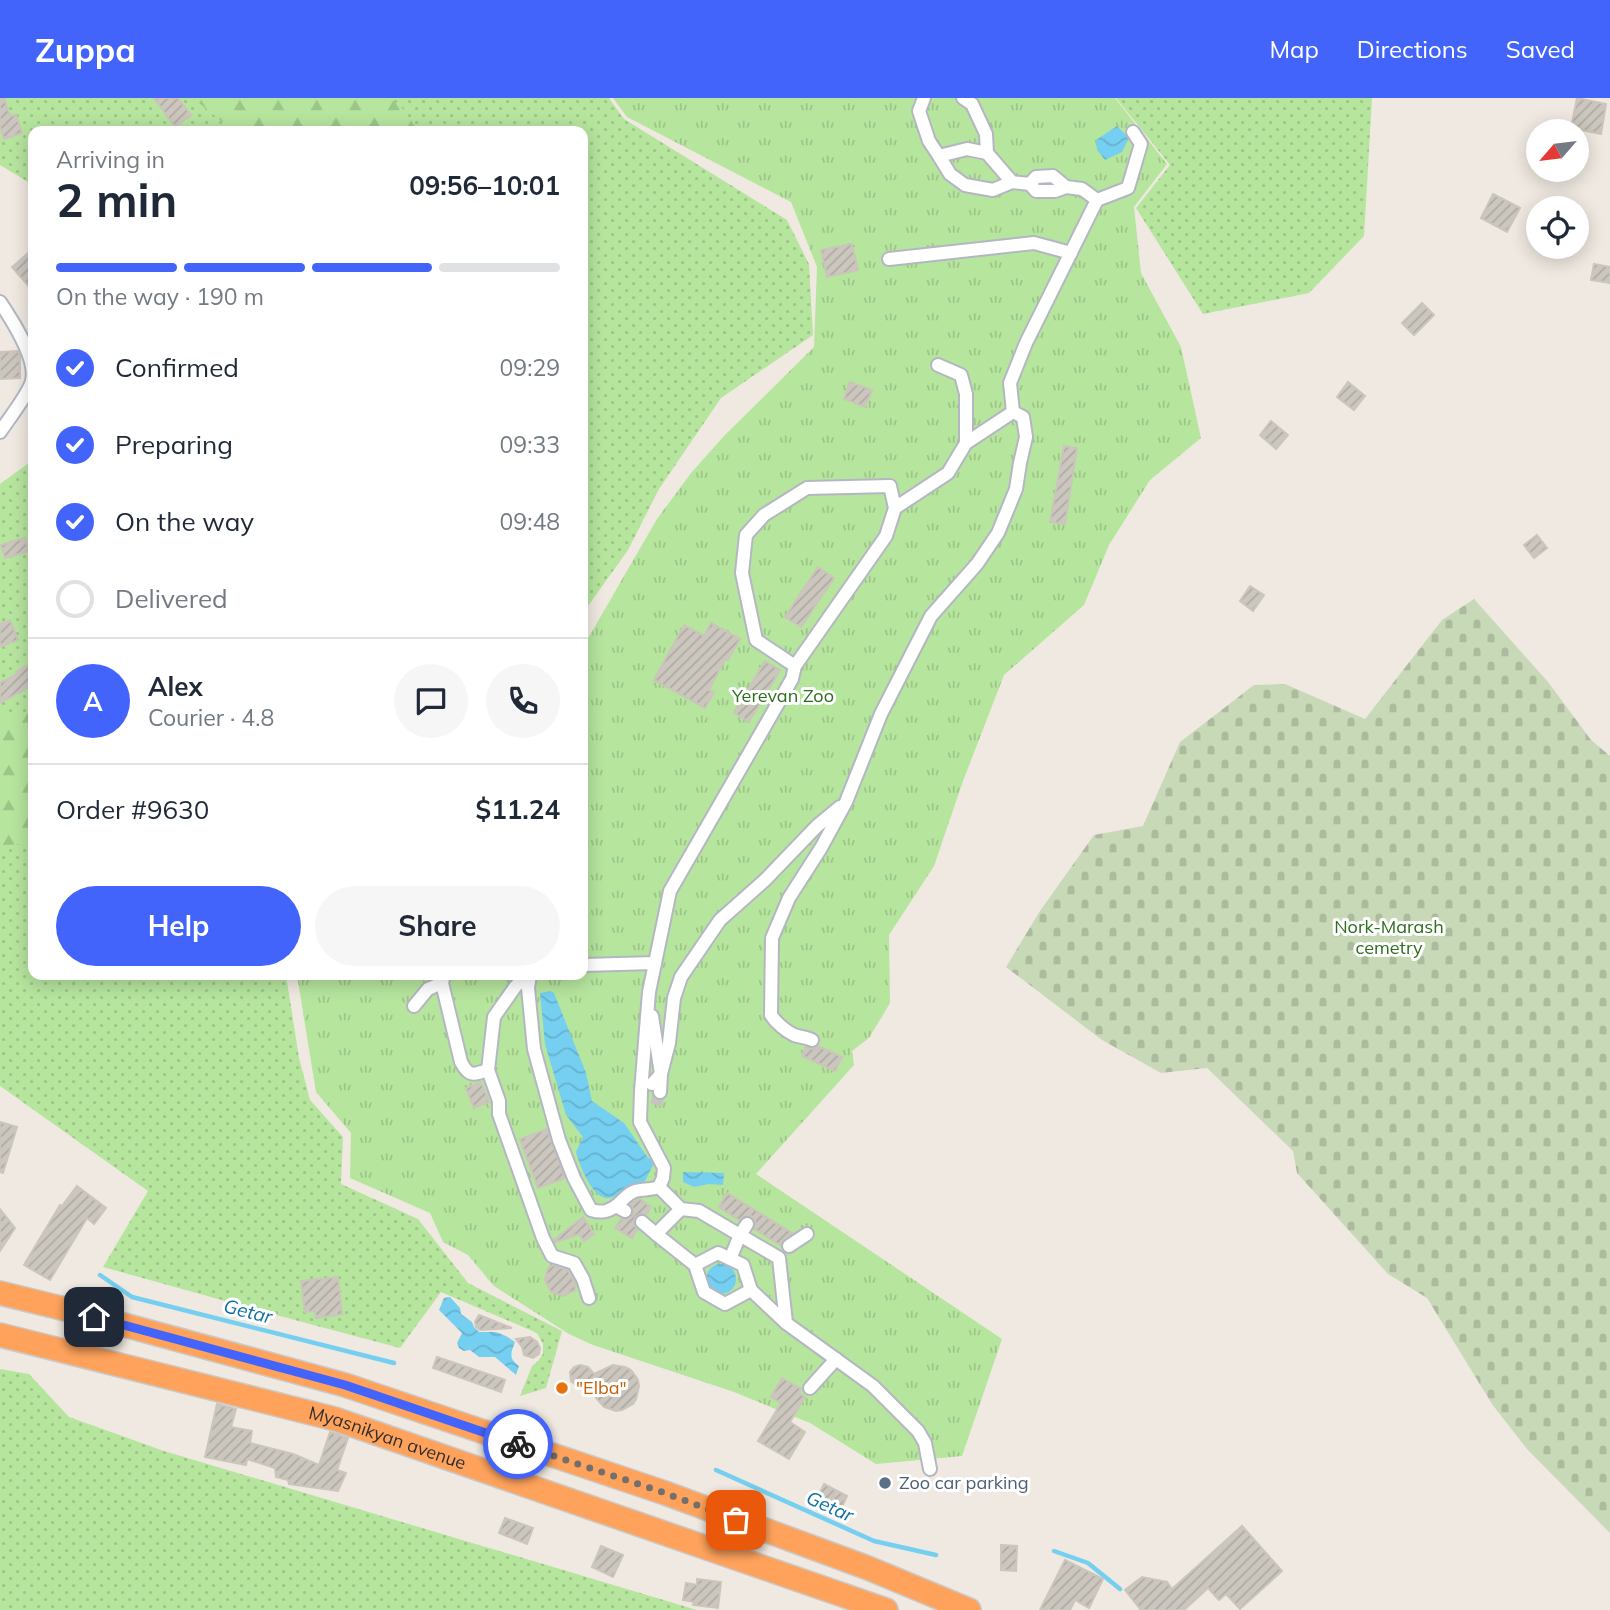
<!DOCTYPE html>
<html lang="en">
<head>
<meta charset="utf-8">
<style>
  :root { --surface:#fff; --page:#f6f6f7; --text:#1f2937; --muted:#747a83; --line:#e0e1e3; --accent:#4264fb }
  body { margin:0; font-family:Mulish,sans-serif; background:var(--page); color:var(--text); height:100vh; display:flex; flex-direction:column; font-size:26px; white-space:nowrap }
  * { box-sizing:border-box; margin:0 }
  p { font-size:23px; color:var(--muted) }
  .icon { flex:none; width:38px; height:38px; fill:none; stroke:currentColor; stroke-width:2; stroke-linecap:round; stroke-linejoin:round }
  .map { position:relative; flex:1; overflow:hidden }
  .details { position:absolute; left:28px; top:28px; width:560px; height:854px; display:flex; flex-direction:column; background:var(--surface); border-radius:14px; box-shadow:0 4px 18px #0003 }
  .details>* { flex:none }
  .needle { width:46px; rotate:242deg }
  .tools { position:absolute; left:1526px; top:21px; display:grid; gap:14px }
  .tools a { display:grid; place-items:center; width:63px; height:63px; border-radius:50%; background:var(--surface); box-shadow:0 4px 18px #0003; font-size:35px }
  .pin { position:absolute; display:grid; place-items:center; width:60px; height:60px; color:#fff; margin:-30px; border-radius:14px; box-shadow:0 4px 10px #0006 }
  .courier { position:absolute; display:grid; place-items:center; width:70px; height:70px; margin:-35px; border:5px solid #4264fb; border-radius:50%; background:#fff; color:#222; box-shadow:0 2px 9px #0007 }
  .overview em { font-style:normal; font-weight:700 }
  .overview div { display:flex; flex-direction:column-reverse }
  .overview { display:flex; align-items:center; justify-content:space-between; height:119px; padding:0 28px }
  h1 { font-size:46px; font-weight:700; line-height:52px }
  .bar { display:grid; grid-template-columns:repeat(4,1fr); gap:10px 7px; align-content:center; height:84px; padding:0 28px }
  .bar i { height:9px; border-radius:5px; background:var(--line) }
  .bar .current { background:var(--accent) }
  .bar p { grid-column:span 4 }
  .line { display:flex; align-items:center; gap:18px; padding:0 28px; border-top:2px solid var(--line) }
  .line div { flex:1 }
  .round { display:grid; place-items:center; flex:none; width:74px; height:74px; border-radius:37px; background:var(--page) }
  ol { padding:0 28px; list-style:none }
  li { display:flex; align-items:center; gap:21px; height:77px }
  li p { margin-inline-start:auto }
  li .icon { padding:7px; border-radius:50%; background:var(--accent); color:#fff; stroke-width:4 }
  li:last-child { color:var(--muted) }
  li i { width:38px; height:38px; border:4px solid var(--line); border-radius:50% }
  .action { display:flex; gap:14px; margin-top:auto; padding:14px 28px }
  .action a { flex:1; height:80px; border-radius:42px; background:var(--accent); color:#fff; font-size:28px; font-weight:700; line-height:80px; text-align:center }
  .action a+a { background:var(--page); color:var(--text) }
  header { display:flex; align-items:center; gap:42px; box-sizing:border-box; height:98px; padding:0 35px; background:var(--accent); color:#fff }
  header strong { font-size:33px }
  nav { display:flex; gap:38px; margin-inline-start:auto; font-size:24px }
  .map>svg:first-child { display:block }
  .grass { fill:url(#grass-dots) }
  .forest { fill:url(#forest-firs) }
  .cemetery { fill:url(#cemetery-stones) }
  .park { fill:url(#park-tufts) }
  .water { fill:url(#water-waves) }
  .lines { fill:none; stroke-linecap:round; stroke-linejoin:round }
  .stream { stroke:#75cff0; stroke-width:4.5 }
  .building { fill:url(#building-hatch); stroke:#cbc5ba; stroke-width:2 }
  .street-tunnel { stroke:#c8c4bd; stroke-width:12; stroke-dasharray:12 6; stroke-linecap:butt }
  .street-casing { stroke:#b4b7c1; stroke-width:16 }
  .highway-casing { stroke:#c9c9c9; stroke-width:26 }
  .street { stroke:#fff; stroke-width:12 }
  .highway { stroke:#ffa35c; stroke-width:23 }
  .done { stroke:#726f6d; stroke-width:7; stroke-dasharray:0 12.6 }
  .route { stroke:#4264fb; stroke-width:9 }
  .food-dot { fill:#e8710a; stroke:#fff; stroke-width:2.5 }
  .service-dot { fill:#5c6f8a; stroke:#fff; stroke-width:2.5 }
  .labels { text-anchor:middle; stroke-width:6; stroke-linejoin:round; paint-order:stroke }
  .park-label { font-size:18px; fill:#2c6e1b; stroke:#fff }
  .food-label { font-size:18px; fill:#c56008; stroke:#fff; text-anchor:start }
  .street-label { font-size:18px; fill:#2e2e2e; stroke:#fff }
  .service-label { font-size:18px; fill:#4e5e75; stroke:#fff; text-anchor:start }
  .water-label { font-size:19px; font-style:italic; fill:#0d6fa3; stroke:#fff }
</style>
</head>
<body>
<header>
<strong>Zuppa</strong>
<nav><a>Map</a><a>Directions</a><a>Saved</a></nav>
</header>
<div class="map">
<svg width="1610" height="1512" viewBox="0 0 1610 1512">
  <defs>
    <pattern id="grass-dots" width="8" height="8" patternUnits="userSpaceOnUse" patternTransform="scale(1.75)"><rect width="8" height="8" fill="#b6e59e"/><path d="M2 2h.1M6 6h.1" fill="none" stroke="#9dc588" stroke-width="1.8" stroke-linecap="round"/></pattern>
    <pattern id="forest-firs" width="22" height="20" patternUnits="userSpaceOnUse" patternTransform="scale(1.75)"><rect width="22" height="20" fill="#b6e59e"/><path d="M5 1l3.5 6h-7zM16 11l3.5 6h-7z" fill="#9dc588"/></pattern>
    <pattern id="cemetery-stones" width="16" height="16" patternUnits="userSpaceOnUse" patternTransform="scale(1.75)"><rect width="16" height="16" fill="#c8d9b8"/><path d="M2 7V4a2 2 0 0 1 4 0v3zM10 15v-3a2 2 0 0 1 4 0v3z" fill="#acbb9e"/></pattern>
    <pattern id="park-tufts" width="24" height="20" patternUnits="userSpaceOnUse" patternTransform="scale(1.75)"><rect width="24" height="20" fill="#b6e59e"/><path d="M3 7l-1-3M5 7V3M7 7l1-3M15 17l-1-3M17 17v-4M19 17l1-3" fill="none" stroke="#9dc588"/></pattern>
    <pattern id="water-waves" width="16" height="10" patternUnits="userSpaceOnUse" patternTransform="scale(1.75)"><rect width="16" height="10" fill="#75cff0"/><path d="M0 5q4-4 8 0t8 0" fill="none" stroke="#66b2ce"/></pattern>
    <pattern id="building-hatch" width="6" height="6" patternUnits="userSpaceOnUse" patternTransform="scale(1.75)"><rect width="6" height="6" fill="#cbc7bf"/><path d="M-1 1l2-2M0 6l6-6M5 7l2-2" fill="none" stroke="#afaba4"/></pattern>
  </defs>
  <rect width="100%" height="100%" fill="#efe9e1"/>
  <g class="grass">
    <path d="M0,0h609l15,21 163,101 22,44 4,71 -92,63 -62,91 -31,61 -45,63v-482h-550v54l-33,-20z"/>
    <path d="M1116,0h256l-8,138 -55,57 -106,21 -67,-106 34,-43z"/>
    <path d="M33,362v515h253l13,83 11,42 33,37 -2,47 77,35 50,64 94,48 -16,57 -26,8 12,-30 6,-5 5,-7v-10l-6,-11 -96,-41 -41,56 -139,-37 -158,-44 45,-76 -148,-105v-602z"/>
    <path d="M0,1271l29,5 40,43 95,34 533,159h-697z"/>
  </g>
  <g class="forest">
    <path d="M193,0h197l13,11 15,22h-161l-36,-10z"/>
    <path d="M0,616h33v130l-33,1z"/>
  </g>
  <path class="cemetery" d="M1474,501l74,83 43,58 19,16v777l-83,-84 -35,-45 -65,-106 -39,-24 -91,-101 -4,-22 -86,-83 -46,5 -59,-33 -96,-73 34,-56 54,-76 49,-9 37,-84 74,-57 31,-1 80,35 77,-99z"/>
  <path class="park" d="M613,0h502l52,66 -33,43 7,66 40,74 20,91 -51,42 -41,65 -25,60 -80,70 -41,106 -29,85 -45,69 1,68 -21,35 -17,13 2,14 -98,109 246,165 -40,117 -86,8 -66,-41 -76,-31 -141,-47 -24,-11 -75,-48 -26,-31 -25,-13 -13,-29 -80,-35 1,-45 -35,-41 -19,-117h286v-328l74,-128 34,-46 33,-37 90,-89 3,-80 -26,-65 -164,-85z"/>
  <g class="water">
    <path d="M1117,28l12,12 -7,14 -17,8 -8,-10 -1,-10z"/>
    <path d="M550,893l4,2 32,80 6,28 32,22 24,35 7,3 -11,22c-16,3 -18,9 -31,14 -19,8 -33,-31 -37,-45l7,-15 -17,-22 -21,-71 -5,-51z"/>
    <path d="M683,1074l41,1 -1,12 -14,-1 -15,3 -11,-5z"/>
    <circle cx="721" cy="1181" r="15"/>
    <path d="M450,1199l10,11 1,6 11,8 2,5 5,5h17l10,4 9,6c-4,11 -7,16 4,24l-3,9 -21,-18h-16l-9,-7 -6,1 -5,-3 -2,-5 5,-10 -23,-23 5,-12z"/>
  </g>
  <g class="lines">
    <g class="stream">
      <path d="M100,1177l32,22 262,66"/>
      <path d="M716,1372l158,71 62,14"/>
      <path d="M1054,1453l34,12 32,26"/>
    </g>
  </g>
  <g class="building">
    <path d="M0,0h4l6,18 6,-1 6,18 -18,6 -4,-13z"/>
    <path d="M154,0h24l13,17 -16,12z"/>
    <path d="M1577,0l29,6 -5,30 -30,-6z"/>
    <path d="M1493,96l27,14 -13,24 -26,-14z"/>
    <path d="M852,146l6,26 -31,7 -6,-27z"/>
    <path d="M33,151v42l-21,-24z"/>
    <path d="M1594,166l16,3v16l-19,-3z"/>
    <path d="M1422,205l12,12 -20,20 -12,-12z"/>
    <path d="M18,253l2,5v22l-20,1v-27z"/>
    <path d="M850,284l22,8 -7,17 -21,-8z"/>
    <path d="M1348,284l17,14 -11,14 -17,-13z"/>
    <path d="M1271,323l17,14 -12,14 -16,-14z"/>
    <path d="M1064,348l13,2 -12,76 -15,-2z"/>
    <path d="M1537,437l10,13 -13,10 -10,-13z"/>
    <path d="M25,440l4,13 -24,7 -4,-13z"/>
    <path d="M818,469l16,11 -33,49 -16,-10z"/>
    <path d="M1250,488l14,9 -11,16 -13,-10z"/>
    <path d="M10,522l8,20 -18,7v-23z"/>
    <path d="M711,525l29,16 -12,21 -3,-1 -16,31 5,2 -9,16 -51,-28 30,-55 20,11z"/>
    <path d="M765,563l15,9 -31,52 -15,-9z"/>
    <path d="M33,564v23l-33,18v-20l17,-9 -1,-2z"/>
    <path d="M818,948l24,11 -7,14 -33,-15 4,-9 6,2z"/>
    <path d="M481,984l8,20 -15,6 -8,-20z"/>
    <path d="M0,1024l17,5 -14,46 -3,-1z"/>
    <path d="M547,1031l18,49 -27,10 -18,-49z"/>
    <path d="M77,1088l29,22 -12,16 -7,-6 -37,62 -26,-15 36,-60 2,1z"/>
    <path d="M727,1095l65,40 -8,6 -4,6 -26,-16 1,-8 -4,-5h-7l-5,4 -20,-13z"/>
    <path d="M640,1101l11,8 -5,8 -6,-1 -5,3 -1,7 3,5 -5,9 -17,-10 6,-9 5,1 6,-4 2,-6 -4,-6z"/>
    <path d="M0,1111l15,19 -15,23z"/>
    <path d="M583,1119l11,17 -10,7 -5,-7 -24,8 -1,-2z"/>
    <path d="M553,1167l15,5 7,13v7l-11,6 -13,-4 -6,-12 3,-12z"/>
    <path d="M338,1179l4,37 -26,4 -1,-7 -10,1 -4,-31z"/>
    <path d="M479,1217l33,13 -32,2 -4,-3 -1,-5z"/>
    <path d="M530,1239l7,5 3,6 -1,6 -6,4 -9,-3 -2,-8 -6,-8z"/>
    <path d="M437,1259l68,23 -4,12 -68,-24z"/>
    <path d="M580,1267l8,2 6,7 19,-9 12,2 6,3 7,10 1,6 -3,13 -3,5 -11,6 -6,1 -12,-4 -8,-9 -5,-12 -13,1 -7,-6 -1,-9 4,-5z"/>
    <path d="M782,1280l19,11 -2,4 6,4 -15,25 15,10 -16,27 -31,-18 23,-38 -10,-6z"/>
    <path d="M217,1306l19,5 -5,18 21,4 -2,12 43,11 26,11 11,-33 18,6 -11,32 9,3 -8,18 -49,-7 -1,-4 -12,-3 -1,-9 -28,-9 -1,6 -41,-8z"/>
    <path d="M824,1386l23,12 -5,11 -24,-11z"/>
    <path d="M505,1420l28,10 -6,16 -28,-11z"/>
    <path d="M1242,1428l40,45 -42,38 -14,-15 -7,6 -11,-12 -24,22h-43l-16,-20 17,-13 25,5 5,7z"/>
    <path d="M1001,1447l16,1 -1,25 -15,-1z"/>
    <path d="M601,1448l22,9 -10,22 -21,-10z"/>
    <path d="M1065,1462l38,19 -14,29 -14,-8 -5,10h-30z"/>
    <path d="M697,1481l24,3 -3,26 -25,-3 1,-3 -11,-2 3,-17 11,2z"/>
  </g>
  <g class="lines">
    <path class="street-tunnel" d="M656,1007l4,-13"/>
    <g class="street-casing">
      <g id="street">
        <path d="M924,0l-5,13 10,30 10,15"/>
        <path d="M963,0l9,6 14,30 1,19 25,29 18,2 6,7h19l11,-4"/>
        <path d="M987,55l-20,-4 -28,7 11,18 15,11 28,5 19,-8"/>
        <path d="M1097,102l31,-12 13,-44 -8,-12"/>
        <path d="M889,161l145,-16 37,10"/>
        <path d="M0,204c12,18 40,60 31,82 -5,13 -23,36 -31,48"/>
        <path d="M938,267l23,10 5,19v49"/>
        <path d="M795,568l-39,-26 -14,-67 4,-38 18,-20 43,-27 83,-2 5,22"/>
        <path d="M583,867l72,-2"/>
        <path d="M444,877l-2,8 19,79c8,15 12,13 27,8"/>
        <path d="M526,877l-11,12 -21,30 -6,53 11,31v13l44,124 9,18 22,7 9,16 6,19"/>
        <path d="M530,877l-2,13 6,61 25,91 15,38 17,32c10,3 16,2 25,-4l9,5"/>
        <path d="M414,908l14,-17 14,-6"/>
        <path d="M652,918l9,58 -1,18"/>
        <path d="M812,942c-6,-3 -12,-3 -18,-5 -8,-4 -18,-12 -23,-20l1,-77 17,-40 32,-50 25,-46 35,-88 50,-98 46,-52 21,-31 18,-44 4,-26 6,-26 -3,-20 -10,-5"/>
        <path d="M652,986l9,-10 8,-31 5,-45 7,-21 39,-57 45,-40 52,-54 23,-19"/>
        <path d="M659,1089l4,-9 1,-10 -24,-46 1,-31 8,-99 21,-101 122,-212 3,-13 91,-130 9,-28 53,-35 18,-30 47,-31 -3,-29 16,-40 71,-143 -15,-11 -16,-2 -13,-11 -17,1 -6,7"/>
        <path d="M659,1089l22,22 18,2 80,47 7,65 87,63 45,45 7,12 5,26"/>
        <path d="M616,1108c6,-5 12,-13 19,-15 8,-2 16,-1 24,-4"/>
        <path d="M642,1124l14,12 25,-25"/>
        <path d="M656,1136l39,31 23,-12 25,12 8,25 35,33"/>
        <path d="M789,1148l18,-12"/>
        <path d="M730,1161l10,-24 7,-11"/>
        <path d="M695,1167l9,27 21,12 26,-14"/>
        <path d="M810,1290l26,-29"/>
      </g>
    </g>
    <g class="highway-casing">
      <g id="highway">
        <path d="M0,1195l69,17 276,75 320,108 203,75 101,42"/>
        <path id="s1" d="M0,1237l335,84 551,191"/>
      </g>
    </g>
    <use href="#street" class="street"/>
    <use href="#highway" class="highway"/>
  </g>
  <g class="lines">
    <path class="done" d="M518,1346l147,49 71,27"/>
    <path class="route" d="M94,1219l251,68 173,59"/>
  </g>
  <circle class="food-dot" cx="562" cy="1290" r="7"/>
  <circle class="service-dot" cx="885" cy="1385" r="7"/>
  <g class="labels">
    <g class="park-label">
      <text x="783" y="604">Yerevan Zoo</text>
      <text x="1389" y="835">Nork-Marash<tspan x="1389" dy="21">cemetry</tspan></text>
    </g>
    <g class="food-label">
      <text x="576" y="1296">"Elba"</text>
    </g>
    <g class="street-label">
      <text dy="6" stroke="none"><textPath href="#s1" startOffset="401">Myasnikyan avenue</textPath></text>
    </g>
    <g class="service-label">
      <text x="899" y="1391">Zoo car parking</text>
    </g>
    <g class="water-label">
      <text transform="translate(248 1213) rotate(14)" y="7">Getar</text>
      <text transform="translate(830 1408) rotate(24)" y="7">Getar</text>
    </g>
  </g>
</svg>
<div class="tools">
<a><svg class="needle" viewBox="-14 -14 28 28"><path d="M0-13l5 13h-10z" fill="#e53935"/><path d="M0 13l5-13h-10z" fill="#747a83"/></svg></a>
<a><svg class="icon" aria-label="locate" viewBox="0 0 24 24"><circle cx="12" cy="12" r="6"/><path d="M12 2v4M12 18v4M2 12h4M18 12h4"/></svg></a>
</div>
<div class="pin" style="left:736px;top:1422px;background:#ea580c"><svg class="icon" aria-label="bag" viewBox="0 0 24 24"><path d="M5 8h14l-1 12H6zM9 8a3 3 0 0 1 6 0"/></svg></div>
<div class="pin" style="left:94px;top:1219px;background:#1f2937"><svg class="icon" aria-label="home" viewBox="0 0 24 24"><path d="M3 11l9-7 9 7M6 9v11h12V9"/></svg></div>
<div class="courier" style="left:518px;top:1346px"><svg class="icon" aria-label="bike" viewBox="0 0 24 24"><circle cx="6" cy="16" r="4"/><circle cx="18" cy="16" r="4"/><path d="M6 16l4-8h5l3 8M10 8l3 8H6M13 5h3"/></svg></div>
<section class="details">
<div class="overview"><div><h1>2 min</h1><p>Arriving in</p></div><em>09:56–10:01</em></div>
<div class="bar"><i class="current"></i><i class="current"></i><i class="current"></i><i></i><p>On the way · 190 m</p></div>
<ol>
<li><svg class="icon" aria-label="check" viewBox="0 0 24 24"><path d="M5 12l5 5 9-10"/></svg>Confirmed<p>09:29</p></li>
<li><svg class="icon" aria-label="check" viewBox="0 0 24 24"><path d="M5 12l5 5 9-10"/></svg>Preparing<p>09:33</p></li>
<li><svg class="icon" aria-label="check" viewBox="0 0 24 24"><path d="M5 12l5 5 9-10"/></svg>On the way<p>09:48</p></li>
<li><i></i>Delivered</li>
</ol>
<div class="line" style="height:126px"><b class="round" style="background:var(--accent);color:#fff">A</b><div><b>Alex</b><p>Courier · 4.8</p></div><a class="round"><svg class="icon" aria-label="chat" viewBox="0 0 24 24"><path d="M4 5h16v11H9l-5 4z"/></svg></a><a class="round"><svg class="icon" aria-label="phone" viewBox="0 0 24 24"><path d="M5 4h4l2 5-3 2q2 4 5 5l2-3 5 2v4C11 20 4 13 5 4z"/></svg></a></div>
<div class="line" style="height:91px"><div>Order #9630</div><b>$11.24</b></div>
<div class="action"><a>Help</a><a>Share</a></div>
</section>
</div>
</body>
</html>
